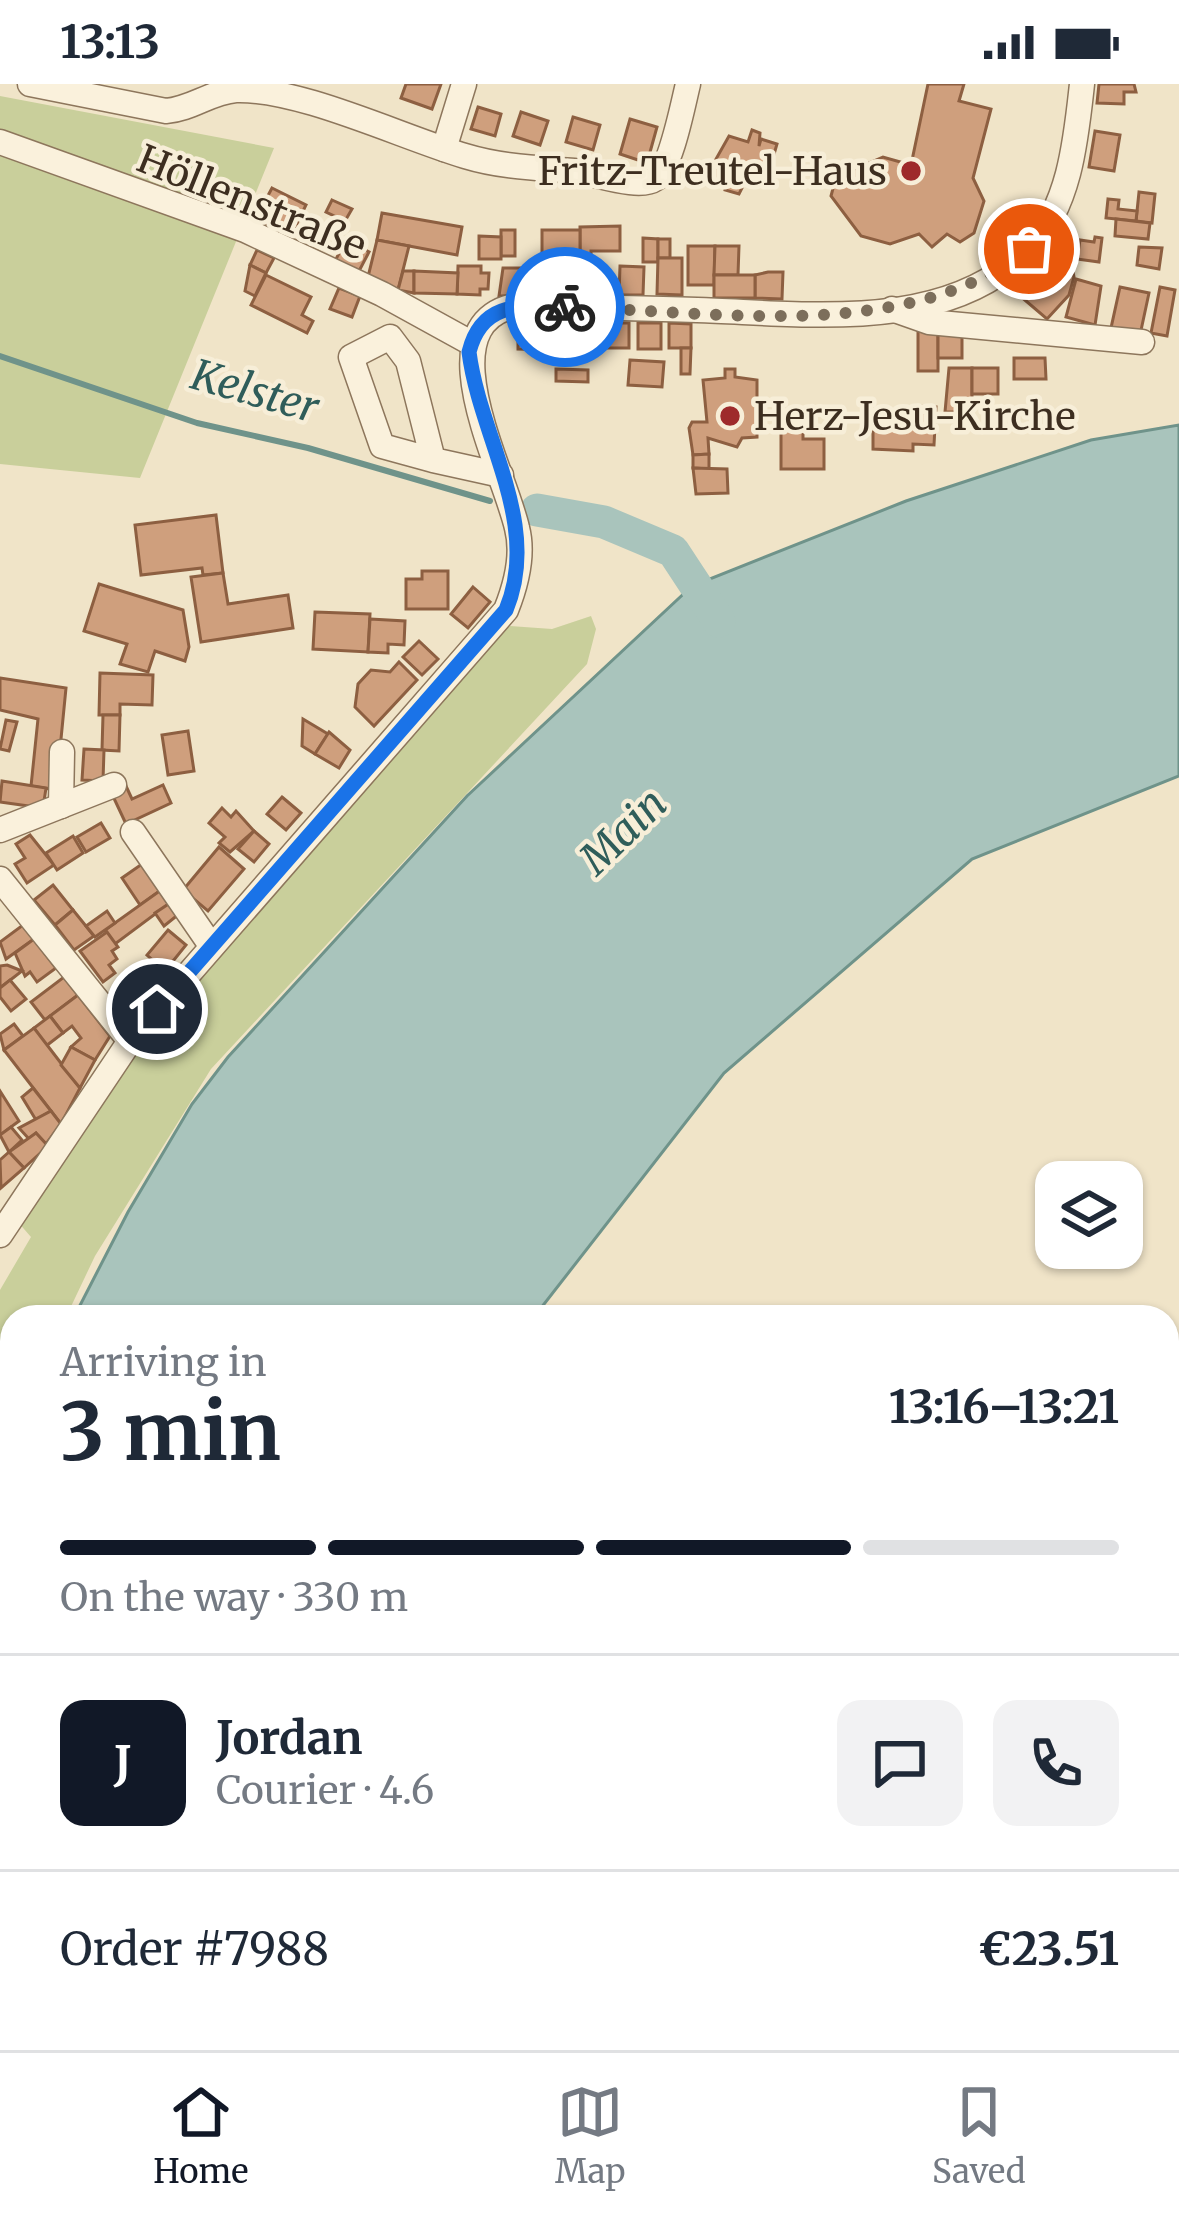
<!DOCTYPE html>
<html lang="en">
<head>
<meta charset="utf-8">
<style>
  :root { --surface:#fff; --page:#f2f2f3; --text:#1f2937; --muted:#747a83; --line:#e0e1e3; --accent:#111827 }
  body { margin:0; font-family:Merriweather,serif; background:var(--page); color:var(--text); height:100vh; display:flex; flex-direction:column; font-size:45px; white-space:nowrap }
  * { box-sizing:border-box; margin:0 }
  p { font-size:39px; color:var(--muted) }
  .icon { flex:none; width:66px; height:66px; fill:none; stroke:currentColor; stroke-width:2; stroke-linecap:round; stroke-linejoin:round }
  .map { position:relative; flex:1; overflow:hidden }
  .details { position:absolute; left:0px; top:1221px; width:1179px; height:747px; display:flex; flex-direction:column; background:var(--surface); border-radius:36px 36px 0 0; box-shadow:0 3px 9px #0004 }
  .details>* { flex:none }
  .controls { position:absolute; left:1035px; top:1077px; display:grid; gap:24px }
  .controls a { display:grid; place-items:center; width:108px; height:108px; border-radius:24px; background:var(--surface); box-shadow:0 3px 9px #0004; font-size:60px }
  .pin { position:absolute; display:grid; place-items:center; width:102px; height:102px; color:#fff; margin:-51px; border:6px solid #fff; border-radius:50%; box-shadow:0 3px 12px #0007 }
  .courier { position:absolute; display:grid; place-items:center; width:120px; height:120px; margin:-60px; border:9px solid #1a73e8; border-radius:50%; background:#fff; color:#222; box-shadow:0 3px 15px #0007 }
  .overview em { font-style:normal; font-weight:700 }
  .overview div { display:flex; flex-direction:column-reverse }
  .overview { display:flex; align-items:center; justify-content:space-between; height:204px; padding:0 60px }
  h1 { font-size:78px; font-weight:700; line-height:90px }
  .bar { display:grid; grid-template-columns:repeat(4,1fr); gap:18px 12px; align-content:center; height:144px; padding:0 60px }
  .bar i { height:15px; border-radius:9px; background:var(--line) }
  .bar .on { background:var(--accent) }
  .bar p { grid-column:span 4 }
  .line { display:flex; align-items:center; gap:30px; padding:0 60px; border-top:3px solid var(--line) }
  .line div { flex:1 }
  .round { display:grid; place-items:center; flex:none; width:126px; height:126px; border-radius:24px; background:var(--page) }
  .status { display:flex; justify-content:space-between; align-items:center; height:84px; padding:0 60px; background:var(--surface); direction:ltr }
  .status svg { height:33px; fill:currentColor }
  .tabs { display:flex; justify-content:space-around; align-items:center; height:168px; border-top:3px solid var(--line); background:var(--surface); font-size:33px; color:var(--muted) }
  .tabs a { display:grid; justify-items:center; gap:6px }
  .tabs .on { color:var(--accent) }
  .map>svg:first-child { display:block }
  .green { fill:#c9cf9b }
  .water { fill:#a9c4bc; stroke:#6f938a; stroke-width:3 }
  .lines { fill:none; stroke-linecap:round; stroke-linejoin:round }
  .stream { stroke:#6f938a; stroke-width:6 }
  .river { stroke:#a9c4bc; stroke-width:33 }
  .building { fill:#cf9f7d; stroke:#8d5f41; stroke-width:3 }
  .minor-casing { stroke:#8d765c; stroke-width:27 }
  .minor { stroke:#faf1dc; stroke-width:24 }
  .done { stroke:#7c6e5b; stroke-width:12; stroke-dasharray:0 21.6 }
  .route { stroke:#1a73e8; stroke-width:15 }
  .poi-dot { fill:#9e2a2b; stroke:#f7eed8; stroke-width:4.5 }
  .labels { text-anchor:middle; stroke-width:9; stroke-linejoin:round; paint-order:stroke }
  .poi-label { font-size:39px; fill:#3d2e20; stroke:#f7eed8; text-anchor:end }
  .street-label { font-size:39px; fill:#3d2e20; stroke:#f7eed8 }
  .water-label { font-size:42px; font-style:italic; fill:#2f5d5a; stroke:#f7eed8 }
</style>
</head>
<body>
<div class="status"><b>13:13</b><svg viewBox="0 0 49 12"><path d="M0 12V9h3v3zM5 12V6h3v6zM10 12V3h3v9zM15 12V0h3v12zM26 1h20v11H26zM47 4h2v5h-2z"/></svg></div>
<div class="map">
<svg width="1179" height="1966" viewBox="0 0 1179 1966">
  <rect width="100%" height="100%" fill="#f0e4c8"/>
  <g class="green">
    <path d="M0,12l274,52 -134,330 -140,-14z"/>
    <path d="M591,532l5,13 -9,35 -376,405 -116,187 -29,61h-54v54l-12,-11v-70l31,-53 -14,-16 197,-277 221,-248 75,-70 42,3z"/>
  </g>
  <g class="water">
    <path d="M1179,341v351l-207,83 -248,214 -190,244h-460l54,-105 64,-108 36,-47 239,-261 225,-210 214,-85 185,-61z"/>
    <path d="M12,1424v532h131l-4,10h-139v-517z"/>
  </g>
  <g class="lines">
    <path class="stream" d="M0,272l197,67 111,25 182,53"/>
    <path class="river" d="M537,426l67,12 69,29 46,70"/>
  </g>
  <g class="building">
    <path d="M406,0h35l-9,25 -31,-11z"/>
    <path d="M928,0h36l-5,17 32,8 -18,69 11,23 -10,32 -14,9 -13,-8 -15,13 -13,-13 -29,10 -29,-8 -30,-40 5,-19 47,-20 28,8z"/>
    <path d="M1099,0h35l2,8h-12v12l-27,-1z"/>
    <path d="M478,23l23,7 -6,22 -24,-7z"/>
    <path d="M521,28l27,9 -8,24 -27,-9z"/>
    <path d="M573,33l27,8 -7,25 -27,-8z"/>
    <path d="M630,35l27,8 -10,36 -27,-9z"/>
    <path d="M752,46l8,3 -1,13 2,-7 16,5 -9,31 -17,-5 -12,24 -14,-4 1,-6 -16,-5 6,-20 13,-23 19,6z"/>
    <path d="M1095,47l25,4 -6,36 -25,-4z"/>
    <path d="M272,104l34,17 -15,31 -35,-18z"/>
    <path d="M1139,108l16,2 -3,29 -16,-2z"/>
    <path d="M1108,115l11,1 -1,9 19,2 -1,10 -30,-3z"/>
    <path d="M332,116l20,9 -7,12 -19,-9z"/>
    <path d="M382,129l80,14 -5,28 -80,-15z"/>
    <path d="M1116,135l34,4 -2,16 -33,-3z"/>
    <path d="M620,142v25h-29v11h-11v-35z"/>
    <rect x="501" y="146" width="14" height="26"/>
    <path d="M542,146h38v29l-38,-5z"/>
    <path d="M479,152l22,1v22h-22z"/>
    <path d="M1095,153l7,1 -3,24 -22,-3 3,-19 14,2z"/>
    <path d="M643,154l15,1v23h-15z"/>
    <rect x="658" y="155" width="12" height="19"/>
    <path d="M346,156l23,12 -11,21 -23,-12z"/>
    <path d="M377,156l32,6 -11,44 -30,-13z"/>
    <path d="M688,162h27l-1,39h-26z"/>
    <path d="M715,162h24l-1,29h-24z"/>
    <path d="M1062,163l7,5 5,25 -5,18 -22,24 -28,-24z"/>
    <path d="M1139,163l23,1 -3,21 -22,-4z"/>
    <path d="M257,166l17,8 -8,15 -16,-8z"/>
    <path d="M658,174h24v37l-25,-1z"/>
    <path d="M580,178h11v10h15l1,22h-27z"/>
    <path d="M250,181l16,8 -11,23 -10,-5z"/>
    <path d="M458,182h23v7h8l-1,16h-8v6l-23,-1z"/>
    <path d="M620,182l24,1 -1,28h-24z"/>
    <path d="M503,184h21v28h-25z"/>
    <path d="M566,186v23h-25v-22z"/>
    <path d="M403,187h11v22l-16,-3z"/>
    <path d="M414,187l44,2 -1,21 -43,-1z"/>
    <path d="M768,188h15l-1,27 -27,-1v-23z"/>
    <path d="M266,191l45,22 -9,18 11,6 -6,12 -56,-28z"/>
    <rect x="714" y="191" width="41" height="23"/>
    <path d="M1076,195l25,7 -6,39 -29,-8z"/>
    <path d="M1120,203l29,6 -9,42 -29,-7z"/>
    <path d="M1160,203l15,3 -8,46 -16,-3z"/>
    <path d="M339,204l21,8 -8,21 -22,-8z"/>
    <path d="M527,238h30v28l-39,-1v-21z"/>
    <path d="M557,238l38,1 -1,30h-37z"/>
    <path d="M595,239h34v25h-35z"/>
    <rect x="638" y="239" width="23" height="26"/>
    <path d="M669,239l22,1v24h-22z"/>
    <rect x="918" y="246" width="20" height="41"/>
    <path d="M938,246l24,1v27h-24z"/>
    <path d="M681,264h10l-1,26h-9z"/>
    <path d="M1014,274h31l1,21h-32z"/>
    <path d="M630,276l34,2 -2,25 -34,-2z"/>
    <path d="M949,284h23v44h-27z"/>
    <rect x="972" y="284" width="26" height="26"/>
    <path d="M556,285l32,1v12l-32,-1z"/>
    <path d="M725,285h10v8l22,3v57l-15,1 -5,9 -29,-9 1,16 -16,1 -4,-27 3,-6h15l-4,-42 22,-2z"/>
    <path d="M913,322l23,1 -2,38 -21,-1v7l-40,-2v-35l40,2z"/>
    <path d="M781,335h22v20h21v30h-43z"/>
    <path d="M709,370v15l-16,-1v-13z"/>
    <path d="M693,384l34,1 1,24 -32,1z"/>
    <path d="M216,431l7,58 -20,2 -1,-7 -61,7 -6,-50z"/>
    <path d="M422,487h26v38h-42v-30h16z"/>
    <path d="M223,489l5,31 60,-9 5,33 -92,14 -10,-65z"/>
    <path d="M99,500l84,26 6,37 -4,14 -30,-10 -7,21 -28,-8 7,-20 -43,-13z"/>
    <path d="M473,503l17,15 -22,26 -17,-14z"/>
    <path d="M315,528l55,2 -2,38 -55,-3z"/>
    <path d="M370,535l35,2 -1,24 -16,-1v9l-20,-1z"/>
    <path d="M419,557l19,18 -16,16 -19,-18z"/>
    <path d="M399,578l18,18 -43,46 -19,-19 3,-23 13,-14 19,2z"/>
    <path d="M100,589l53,2 -1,30 -32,-1v11h-21z"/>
    <path d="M0,594l66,10 -10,102 -25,-4 7,-67 -38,-9z"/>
    <path d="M103,631h17l-1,36 -17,-1z"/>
    <path d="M303,635l25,15 -13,20 -13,-8z"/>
    <path d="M6,636l11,2 -8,29 -9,-2z"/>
    <path d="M188,647l6,40 -26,4 -6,-40z"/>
    <path d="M329,648l21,18 -11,18 -24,-14z"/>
    <path d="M84,665l20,1 -1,31 -21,-1z"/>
    <path d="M2,697l44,7 -3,20 -43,-6z"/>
    <path d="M163,701l8,18 -45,21 -15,-32 15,-6 6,13z"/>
    <path d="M282,713l19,16 -15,17 -19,-16z"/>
    <path d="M222,724l9,9 5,-6 18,20 -24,21 -11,-9 6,-6 -16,-14z"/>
    <path d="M101,739l9,15 -24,14 -9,-15z"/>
    <path d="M254,747l15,13 -15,18 -16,-13z"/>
    <path d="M30,751l24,30 -27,18 -12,-19 10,-6 -9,-14z"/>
    <path d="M73,752l10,17 -26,17 -11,-17z"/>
    <path d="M219,763l25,22 -36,42 -25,-21z"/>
    <path d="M142,780l19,26 -21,15 -18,-27z"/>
    <path d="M53,801l20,25 -18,15 -21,-25z"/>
    <path d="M161,806l9,13 -55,41 -10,-14z"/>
    <path d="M170,819l9,11 -15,12 -9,-13z"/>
    <path d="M73,826l21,26 -20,14 -19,-25z"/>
    <path d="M107,827l8,12 -20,14 -9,-11z"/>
    <path d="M23,841l11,14 -28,20 -6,-17z"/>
    <path d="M168,846l18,15 -21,26 -18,-16z"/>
    <path d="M107,848l11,15 -6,4 5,8 -8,6 6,8 -12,9 -23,-31z"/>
    <path d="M34,855l22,29 -19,14 -7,-10 -5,4 -10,-23z"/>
    <path d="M7,881l15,6 -22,17v-22z"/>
    <path d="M64,893l14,18 -33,25 -14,-18z"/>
    <path d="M10,896l16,19 -15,12 -11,-14v-9z"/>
    <path d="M78,911l32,41 -15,24 -24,-13 10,-9 -9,-12 -9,7 -13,-17z"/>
    <path d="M50,932l13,17 -17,13 -12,-18z"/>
    <path d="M14,940l9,12 -19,14 -4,-16z"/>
    <path d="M34,944l46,60 -19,36 -57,-74z"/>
    <path d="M71,963l24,13 -15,28 -19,-23z"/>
    <path d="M33,1004l18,23 -15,9 -14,-23z"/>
    <path d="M0,1007l19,30 -19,14z"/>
    <path d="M51,1027l10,13 -15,20 -10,-11 -7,6 -10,-11z"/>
    <path d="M11,1043l11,13 -13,12 -9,-17z"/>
    <path d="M36,1049l12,13 -24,22 -15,-16z"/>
    <path d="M9,1068l15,16 -23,20 -1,-28z"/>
    <path d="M692,1956h35l4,5 -52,5z"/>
    <path d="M1029,1956h38l-13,10h-17z"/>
  </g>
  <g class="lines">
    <g class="minor-casing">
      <g id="minor">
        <path d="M30,0l136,27c26,-2 44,-19 70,-21 64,-2 165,47 229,66 36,11 72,12 109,15 20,2 65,19 81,8 16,-11 28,-75 33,-95"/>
        <path d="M0,58l245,88 137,64 89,49"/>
        <path d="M444,65l20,-65"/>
        <path d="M892,225l37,13 213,20"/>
        <path d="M433,376l-51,-14 -31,-89 39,-20 18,24 25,99 68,15"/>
        <path d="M61,722l1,-54"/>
        <path d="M0,746l114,-45"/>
        <path d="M133,748l77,112"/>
        <path d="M0,795l130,162"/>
        <path d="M0,1151l130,-194 376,-431c10,-25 18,-55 11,-82 -13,-58 -92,-202 -3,-222 61,1 122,2 183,4 106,3 252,25 333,-63 40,-41 46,-108 52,-163"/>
        <path d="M0,1312l12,17"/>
        <path d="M0,1382l12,-32"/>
        <path d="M1167,1560l12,-9"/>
        <path d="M1167,1835l12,16"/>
        <path d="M1167,1917l12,-9"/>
        <path d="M772,1956l8,10"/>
        <path d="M971,1956l8,10"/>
        <path d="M1102,1966l13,-10"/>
      </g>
    </g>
    <use href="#minor" class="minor"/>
  </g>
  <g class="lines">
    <path class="done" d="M565,223c149,4 340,38 464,-58"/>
    <path class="route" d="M157,925l349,-399c36,-86 -26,-172 -37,-258 13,-51 51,-46 96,-45"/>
  </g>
  <g class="poi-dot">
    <circle cx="911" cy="87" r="12"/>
    <circle cx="730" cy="332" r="12"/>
  </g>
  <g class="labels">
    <g class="poi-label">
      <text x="887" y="101">Fritz-Treutel-Haus</text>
      <text x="754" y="346" text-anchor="start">Herz-Jesu-Kirche</text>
    </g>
    <g class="street-label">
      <text transform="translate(252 118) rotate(22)" y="14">Höllenstraße</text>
    </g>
    <g class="water-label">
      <text transform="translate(255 307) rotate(16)" y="15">Kelster</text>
      <text transform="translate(623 747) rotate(-44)" y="15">Main</text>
    </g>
  </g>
</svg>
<div class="controls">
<a><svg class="icon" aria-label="layers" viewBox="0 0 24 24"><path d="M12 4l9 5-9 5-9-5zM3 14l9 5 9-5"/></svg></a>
</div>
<div class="pin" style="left:1029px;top:165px;background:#ea580c"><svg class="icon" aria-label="bag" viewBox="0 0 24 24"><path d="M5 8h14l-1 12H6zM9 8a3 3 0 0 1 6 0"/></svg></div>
<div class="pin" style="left:157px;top:925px;background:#1f2937"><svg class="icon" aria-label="home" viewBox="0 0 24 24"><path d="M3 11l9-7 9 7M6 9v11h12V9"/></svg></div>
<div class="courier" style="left:565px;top:223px"><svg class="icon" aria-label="bike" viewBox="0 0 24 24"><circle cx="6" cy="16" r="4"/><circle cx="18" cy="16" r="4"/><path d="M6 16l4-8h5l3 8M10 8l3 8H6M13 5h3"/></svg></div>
<section class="details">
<div class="overview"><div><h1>3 min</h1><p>Arriving in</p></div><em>13:16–13:21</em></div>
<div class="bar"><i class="on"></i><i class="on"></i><i class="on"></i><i></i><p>On the way · 330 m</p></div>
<div class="line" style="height:216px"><b class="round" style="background:var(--accent);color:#fff">J</b><div><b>Jordan</b><p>Courier · 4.6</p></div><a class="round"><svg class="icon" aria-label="chat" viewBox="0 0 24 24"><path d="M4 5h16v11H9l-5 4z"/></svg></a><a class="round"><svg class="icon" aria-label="phone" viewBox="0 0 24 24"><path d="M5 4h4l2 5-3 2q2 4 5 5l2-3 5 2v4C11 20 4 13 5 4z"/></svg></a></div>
<div class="line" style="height:156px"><div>Order #7988</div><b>€23.51</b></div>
</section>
</div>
<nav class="tabs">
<a class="on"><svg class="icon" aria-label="home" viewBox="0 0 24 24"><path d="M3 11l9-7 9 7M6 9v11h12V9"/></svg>Home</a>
<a><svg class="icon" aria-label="map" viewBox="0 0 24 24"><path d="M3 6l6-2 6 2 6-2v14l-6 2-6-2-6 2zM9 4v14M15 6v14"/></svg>Map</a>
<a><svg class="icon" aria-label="saved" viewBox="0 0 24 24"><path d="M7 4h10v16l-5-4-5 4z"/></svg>Saved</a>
</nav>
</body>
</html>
